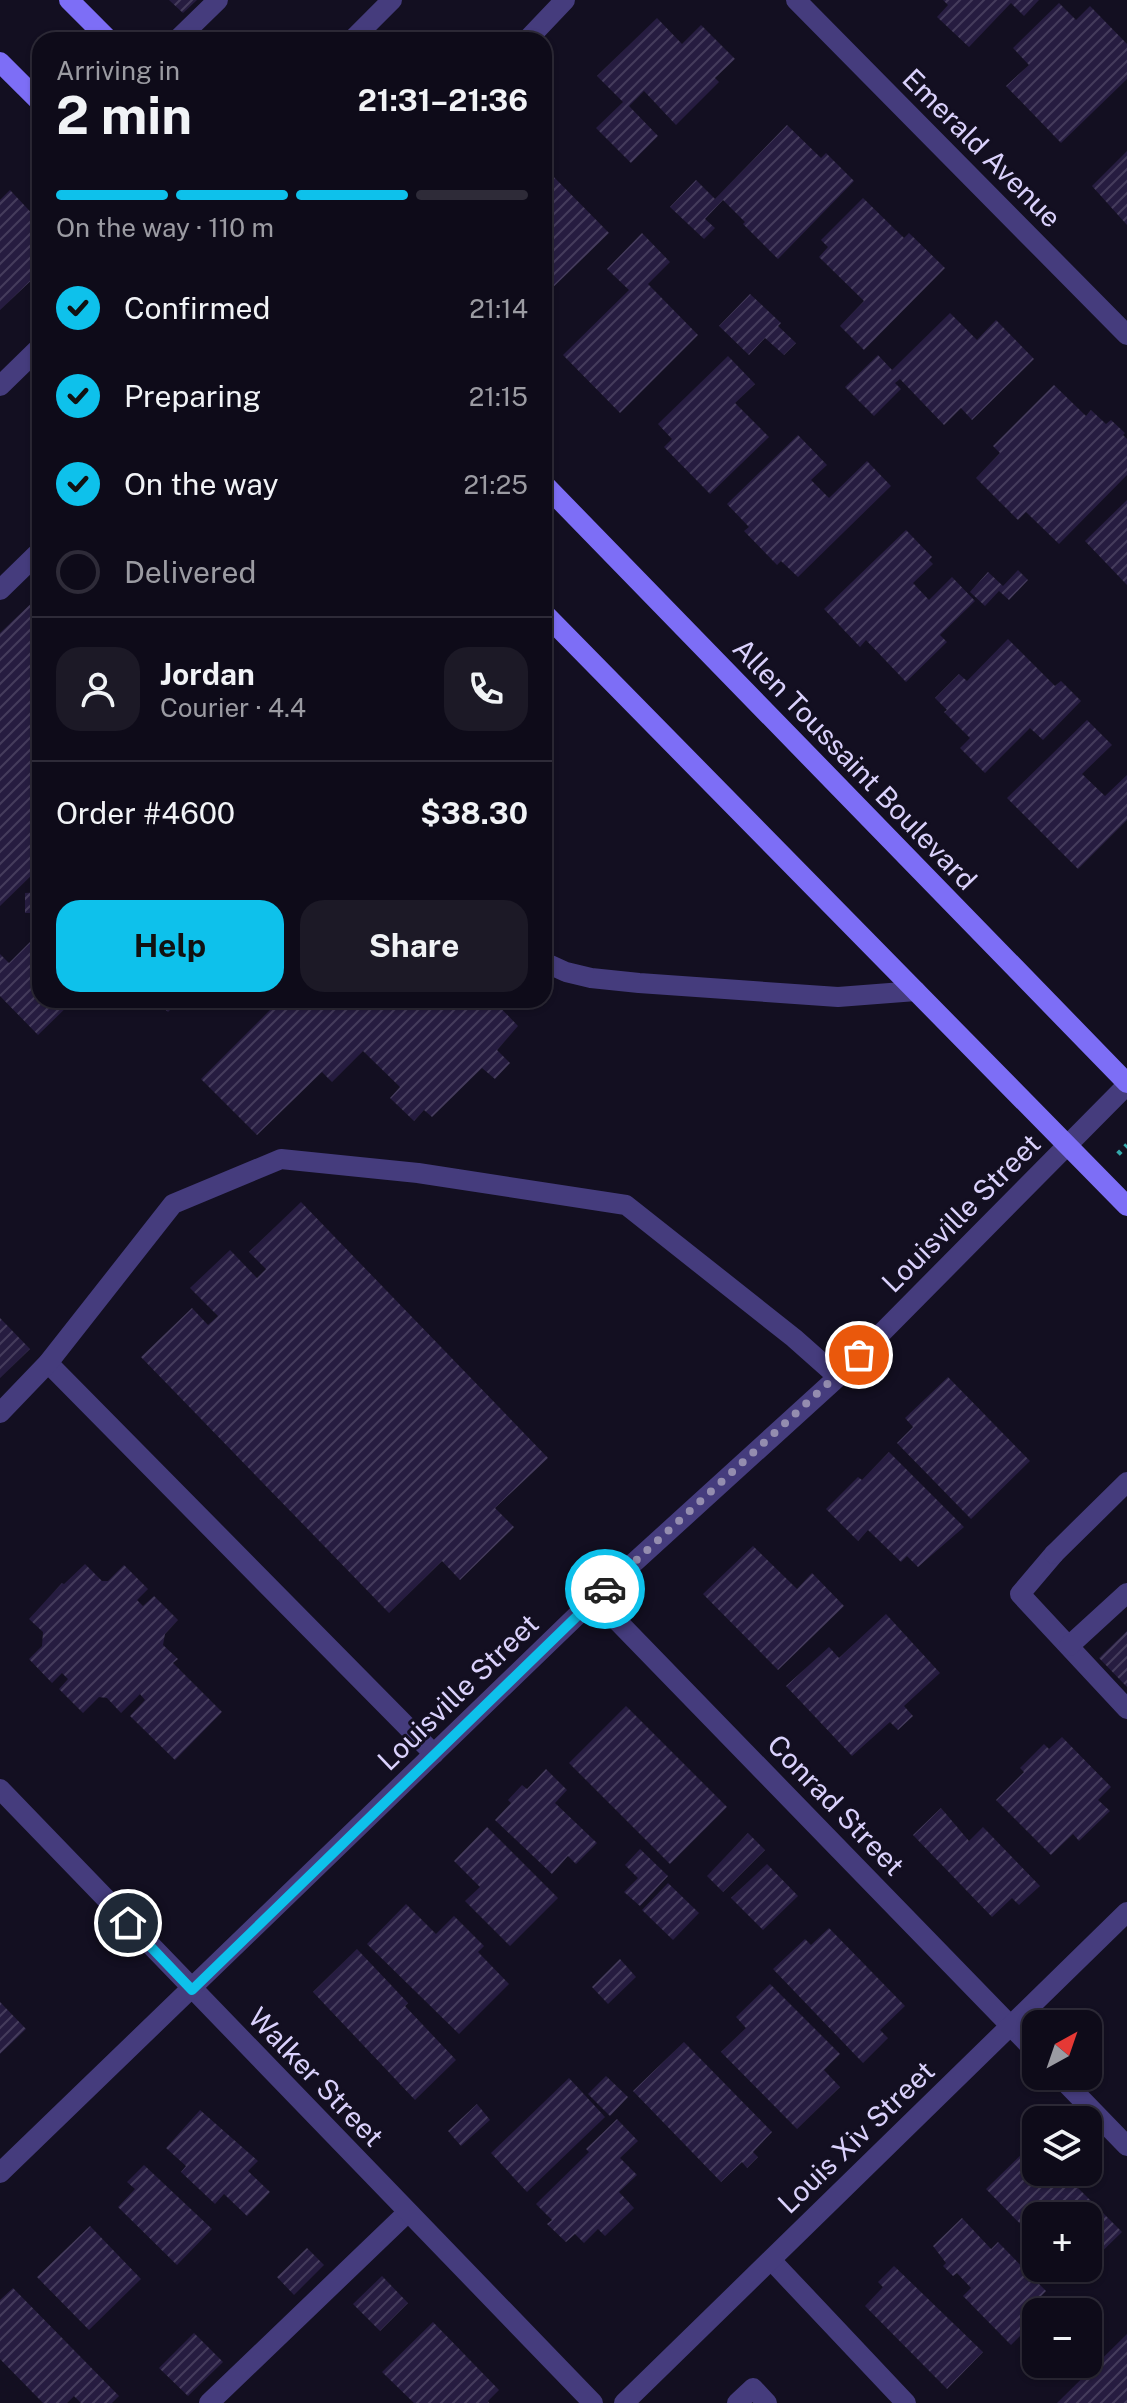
<!DOCTYPE html>
<html lang="en">
<head>
<meta charset="utf-8">
<style>
  :root { --surface:#0e0b19; --page:#1c1926; --text:#f1f3f6; --muted:#9b9ba2; --line:#2e2b38; --accent:#0ec1eb }
  body { margin:0; font-family:"Public Sans",sans-serif; background:var(--page); color:var(--text); height:100vh; display:flex; flex-direction:column; font-size:30px; white-space:nowrap }
  * { box-sizing:border-box; margin:0 }
  p { font-size:26px; color:var(--muted) }
  .icon { flex:none; width:44px; height:44px; fill:none; stroke:currentColor; stroke-width:2; stroke-linecap:round; stroke-linejoin:round }
  .map { position:relative; flex:1; overflow:hidden }
  .drawer { position:absolute; left:32px; top:32px; width:520px; height:976px; display:flex; flex-direction:column; background:var(--surface); border-radius:24px; box-shadow:0 2px 6px #0004,0 0 0 2px var(--line) }
  .drawer>* { flex:none }
  .needle { width:52px; rotate:40deg }
  .fabs { position:absolute; left:1022px; top:2010px; display:grid; gap:16px }
  .fabs a { display:grid; place-items:center; width:80px; height:80px; border-radius:16px; background:var(--surface); box-shadow:0 2px 6px #0004,0 0 0 2px var(--line); font-size:40px }
  .pin { position:absolute; display:grid; place-items:center; width:68px; height:68px; color:#fff; margin:-34px; border:4px solid #fff; border-radius:50%; box-shadow:0 2px 8px #0007 }
  .courier { position:absolute; display:grid; place-items:center; width:80px; height:80px; margin:-40px; border:6px solid #0ec1eb; border-radius:50%; background:#fff; color:#222; box-shadow:0 2px 10px #0007 }
  .headline em { font-style:normal; font-weight:700 }
  .headline div { display:flex; flex-direction:column-reverse }
  .headline { display:flex; align-items:center; justify-content:space-between; height:136px; padding:0 24px }
  h1 { font-size:52px; font-weight:700; line-height:60px }
  .bar { display:grid; grid-template-columns:repeat(4,1fr); gap:12px 8px; align-content:center; height:96px; padding:0 24px }
  .bar i { height:10px; border-radius:6px; background:var(--line) }
  .bar .current { background:var(--accent) }
  .bar p { grid-column:span 4 }
  .line { display:flex; align-items:center; gap:20px; padding:0 24px; border-top:2px solid var(--line) }
  .line div { flex:1 }
  .round { display:grid; place-items:center; flex:none; width:84px; height:84px; border-radius:24px; background:var(--page) }
  ol { padding:0 24px; list-style:none }
  li { display:flex; align-items:center; gap:24px; height:88px }
  li p { margin-inline-start:auto }
  li .icon { padding:8px; border-radius:50%; background:var(--accent); color:#111; stroke-width:4 }
  li:last-child { color:var(--muted) }
  li i { width:44px; height:44px; border:4px solid var(--line); border-radius:50% }
  .cta { display:flex; gap:16px; margin-top:auto; padding:16px 24px }
  .cta a { flex:1; height:92px; border-radius:24px; background:var(--accent); color:#111; font-size:32px; font-weight:700; line-height:92px; text-align:center }
  .cta a+a { background:var(--page); color:var(--text) }
  .map>svg:first-child { display:block }
  .building { fill:url(#building-hatch) }
  .lines { fill:none; stroke-linecap:round; stroke-linejoin:round }
  .path { stroke:#35a8ac; stroke-width:5; stroke-dasharray:4 6; stroke-linecap:butt }
  .service { stroke:#453c7d; stroke-width:20 }
  .minor { stroke:#453c7d; stroke-width:20 }
  .secondary { stroke:#7d6ef6; stroke-width:20 }
  .done { stroke:#948daf; stroke-width:8; stroke-dasharray:0 14.4 }
  .route { stroke:#0ec1eb; stroke-width:10 }
  .labels { text-anchor:middle; stroke-width:6; stroke-linejoin:round; paint-order:stroke }
  .street-label { font-size:28px; fill:#dad1fc; stroke:#130f21 }
</style>
</head>
<body>
<div class="map">
<svg width="1127" height="2403" viewBox="0 0 1127 2403">
  <defs>
    <pattern id="building-hatch" width="6" height="6" patternUnits="userSpaceOnUse" patternTransform="scale(2)"><rect width="6" height="6" fill="#261c40"/><path d="M-1 1l2-2M0 6l6-6M5 7l2-2" fill="none" stroke="#453c5c"/></pattern>
  </defs>
  <rect width="100%" height="100%" fill="#130f21"/>
  <g class="building">
    <path d="M169,0h28l-14,13z"/>
    <path d="M943,0h96l-15,16 -13,-13 -42,44 -32,-30 11,-12z"/>
    <path d="M1059,3l17,17 14,-14 37,38v35l-66,64 -55,-57 23,-21 -16,-17z"/>
    <path d="M657,18l25,26 19,-19 34,34 -20,19 4,4 -43,43 -32,-34 -15,15 29,30 -27,27 -35,-35 27,-26 -26,-26z"/>
    <path d="M787,125l34,33 5,-5 28,28 -76,78 -35,-35 2,-2 -22,-22 -18,19 10,9 -11,11 -34,-32 26,-27 19,19z"/>
    <path d="M1127,151v74l-35,-39z"/>
    <path d="M544,167l65,66 -65,63z"/>
    <path d="M10,190l30,32v50l-40,38v-110z"/>
    <path d="M863,198l41,40 5,-5 36,35 -81,82 -24,-24 24,-25 -45,-44 9,-10 -7,-7z"/>
    <path d="M642,233l28,29 -22,22 50,51 -78,78 -57,-58 66,-65 -22,-21z"/>
    <path d="M750,294l31,29 -3,3 18,17 -12,12 -19,-17 -16,17 -30,-29z"/>
    <path d="M950,313l27,27 19,-20 38,39 -62,61 -11,-12 -17,17 -44,-46 -5,4 6,6 -27,27 -29,-29 33,-32 14,15z"/>
    <path d="M728,356l27,28 -20,19 34,34 -59,57 -46,-47 8,-8 -14,-15z"/>
    <path d="M1054,385l32,31 5,-6 15,14 5,-4 14,13 -2,2 4,4v36l-68,69 -33,-32 -8,8 -42,-42 24,-25 -7,-7z"/>
    <path d="M798,435l29,30 -16,15 18,18 38,-37 24,25 -93,91 -17,-16 -4,4 -33,-34 5,-4 -22,-23z"/>
    <path d="M1127,500v85l-42,-44z"/>
    <path d="M906,530l26,27 -3,3 4,4 -20,19 16,17 23,-23 23,24 -35,34 7,7 -41,40 -40,-42 -6,7 -36,-38z"/>
    <path d="M1018,570l10,10 -19,20 -10,-9 -14,15 -15,-14 18,-20 15,14z"/>
    <path d="M40,595v280l-4,-4 -36,35v-273z"/>
    <path d="M1008,639l47,47 6,-5 20,20 -38,39 -13,-12 -45,45 -25,-25 10,-10 -26,-26 3,-2 -12,-12 24,-24 8,7z"/>
    <path d="M1087,720l25,25 -30,29 23,22 22,-21v45l-49,49 -71,-71z"/>
    <path d="M40,892v21h-15v-20z"/>
    <path d="M40,932v68h34l-36,35 -38,-39v-42l9,9z"/>
    <path d="M155,1000h25l-12,12z"/>
    <path d="M280,1000h213l25,26 -21,24 13,13 -15,16 -13,-11 -50,49 -8,-7 -10,11 -24,-23 10,-11 -37,-36 -31,31 -10,-10 -65,63 -56,-56z"/>
    <path d="M301,1202l247,256 -53,50 19,19 -54,53 -18,-19 -53,52 -248,-256 51,-49 16,17 10,-9 -28,-28 40,-38 27,28 9,-9 -17,-17z"/>
    <path d="M0,1318l30,31 -30,29z"/>
    <path d="M948,1377l82,84 -59,58 -74,-76 16,-16 -8,-9z"/>
    <path d="M889,1452l75,75 -46,40 -11,-11 -6,6 -33,-32 -10,11 -32,-32 32,-32 4,3z"/>
    <path d="M753,1546l44,43 15,-16 32,33 -66,64 -75,-76z"/>
    <path d="M85,1564l17,17h6l16,-16 24,24 -11,11 6,6 11,-10 24,24 -13,14 -2,11 15,14 -5,4 49,49 -47,48 -45,-44 15,-16 -5,-6 -19,19 -14,-15 -8,-1 -16,16 -24,-24 9,-10 -6,-6 -10,10 -23,-24 13,-13 1,-14 -14,-13 33,-36 2,1z"/>
    <path d="M886,1614l54,59 -36,33 9,10 -15,14 -8,-8 -38,34 -66,-70 43,-39 10,11z"/>
    <path d="M1127,1631v56l-28,-29z"/>
    <path d="M626,1706l101,101 -57,57 -101,-101z"/>
    <path d="M1062,1737l49,50 -13,13 12,11 -31,30 -6,-7 -22,21 -55,-55 28,-28 -4,-4 24,-24 5,5z"/>
    <path d="M546,1769l21,21 -12,13 42,40 -21,21 -8,-8 -16,18 -57,-54 16,-17 -3,-3 14,-15 5,4z"/>
    <path d="M941,1808l28,33 14,-14 57,59 -21,19 -7,-7 -20,19 -79,-82z"/>
    <path d="M487,1827l71,71 -48,48 -45,-45 15,-14 -26,-26z"/>
    <path d="M748,1833l17,17 -42,42 -16,-16z"/>
    <path d="M640,1849l28,27 -28,30 -16,-14 14,-14 -13,-13z"/>
    <path d="M767,1864l31,32 -35,34 -32,-32z"/>
    <path d="M668,1883l31,30 -26,27 -31,-30z"/>
    <path d="M406,1904l30,30 18,-18 30,30 -6,6 31,32 -50,50 -92,-90z"/>
    <path d="M829,1928l76,78 -25,24 8,8 -25,25 -90,-94 32,-30 6,6z"/>
    <path d="M357,1949l51,54 -3,3 51,54 -41,40 -102,-108z"/>
    <path d="M620,1959l16,18 -28,27 -16,-17z"/>
    <path d="M770,1984l70,70 -16,16 16,17 -43,42 -76,-77 25,-24 -10,-11z"/>
    <path d="M0,2002l26,27 -26,25z"/>
    <path d="M684,2042l88,90 -19,20 5,5 -11,11 -5,-6 -21,20 -88,-91z"/>
    <path d="M606,2076l22,21 -18,19 -22,-22z"/>
    <path d="M569,2078l36,39 -78,75 -36,-39z"/>
    <path d="M477,2104l13,16 -29,26 -13,-15z"/>
    <path d="M200,2110l58,51 -10,10 22,21 -23,24 -23,-22 -9,10 -34,-32 5,-6 -20,-18z"/>
    <path d="M617,2119l21,22 -18,17 17,17 -18,17 15,16 -29,28 -7,-7 -14,14 -9,-9 -9,8 -19,-18 5,-4 -16,-16 53,-52 -3,-3z"/>
    <path d="M1033,2143l3,2v27h26l60,60 -34,33v-49h-52v24l-50,-51z"/>
    <path d="M144,2165l68,64 -35,36 -59,-58 17,-18 -8,-7z"/>
    <path d="M962,2218l29,31 7,-7 48,49 -8,8 10,9 -4,4h-8v8l-25,25 -48,-49 8,-8 -14,-15 -4,3 -10,-10 3,-3 -13,-17z"/>
    <path d="M90,2226l51,53 -52,51 -52,-53z"/>
    <path d="M307,2248l17,17 -30,30 -17,-18z"/>
    <path d="M894,2266l89,86 -36,37 -82,-83 18,-19 -5,-5z"/>
    <path d="M1064,2268h21l-11,11z"/>
    <path d="M382,2276l26,27 -28,28 -27,-27z"/>
    <path d="M13,2288l106,108 -7,7h-31l-7,-7 -7,7h-24l-43,-44v-59z"/>
    <path d="M433,2322l66,68 -11,11 1,2h-75l-32,-31z"/>
    <path d="M194,2333l29,29 -35,34 -29,-28z"/>
    <path d="M1127,2334v69h-70z"/>
  </g>
  <g class="lines">
    <path class="path" d="M1118,1154l9,-9"/>
    <g class="service">
      <path d="M177,40l41,-40"/>
      <path d="M544,962l22,10 25,6 48,5 199,14 78,-6"/>
      <path d="M48,1363l386,391"/>
      <path d="M0,1413l48,-50 125,-159 108,-45 137,14 208,32 168,133 44,39"/>
      <path d="M1054,1554l-34,40 107,115"/>
      <path d="M1069,1646l58,-53"/>
      <path d="M771,2260l135,143"/>
      <path d="M209,2403l199,-191"/>
      <path d="M737,2403l16,-15 14,15"/>
    </g>
    <g class="minor">
      <path d="M796,0l331,335"/>
      <path d="M352,40l40,-40"/>
      <path d="M527,40l38,-40"/>
      <path d="M0,386l40,-39"/>
      <path d="M0,590l40,-39"/>
      <path d="M1054,1554l73,-72"/>
      <path d="M595,1598l441,454"/>
      <path d="M0,1789l593,614"/>
      <path d="M1059,2076l68,70"/>
      <path d="M0,2173l595,-575 243,-221 289,-292"/>
      <path d="M624,2403l503,-491"/>
    </g>
    <g class="secondary">
      <path d="M69,0l40,40"/>
      <path d="M0,62l40,40"/>
      <path d="M544,484l583,599"/>
      <path d="M544,613l583,593"/>
    </g>
  </g>
  <g class="lines">
    <path class="done" d="M605,1589l254,-234"/>
    <path class="route" d="M128,1923l64,67 413,-401"/>
  </g>
  <g class="labels">
    <g class="street-label">
      <text transform="translate(982 148) rotate(45)" y="10">Emerald Avenue</text>
      <text transform="translate(855 764) rotate(46)" y="10">Allen Toussaint Boulevard</text>
      <text transform="translate(961 1213) rotate(-45)" y="10">Louisville Street</text>
      <text transform="translate(458 1692) rotate(-44)" y="10">Louisville Street</text>
      <text transform="translate(836 1805) rotate(46)" y="10">Conrad Street</text>
      <text transform="translate(316 2077) rotate(46)" y="10">Walker Street</text>
      <text transform="translate(856 2137) rotate(-44)" y="10">Louis Xiv Street</text>
    </g>
  </g>
</svg>
<div class="fabs">
<a><svg class="needle" viewBox="-14 -14 28 28"><path d="M0-13l5 13h-10z" fill="#e53935"/><path d="M0 13l5-13h-10z" fill="#9b9ba2"/></svg></a>
<a><svg class="icon" aria-label="layers" viewBox="0 0 24 24"><path d="M12 4l9 5-9 5-9-5zM3 14l9 5 9-5"/></svg></a>
<a>+</a>
<a>−</a>
</div>
<div class="pin" style="left:859px;top:1355px;background:#ea580c"><svg class="icon" aria-label="bag" viewBox="0 0 24 24"><path d="M5 8h14l-1 12H6zM9 8a3 3 0 0 1 6 0"/></svg></div>
<div class="pin" style="left:128px;top:1923px;background:#1f2937"><svg class="icon" aria-label="home" viewBox="0 0 24 24"><path d="M3 11l9-7 9 7M6 9v11h12V9"/></svg></div>
<div class="courier" style="left:605px;top:1589px"><svg class="icon" aria-label="car" viewBox="0 0 24 24"><path d="M5 17H2v-5l4-1 3-4h7l3 4 3 1v5h-3M9 17h6M6 11h13"/><circle cx="7" cy="17" r="2"/><circle cx="17" cy="17" r="2"/></svg></div>
<section class="drawer">
<div class="headline"><div><h1>2 min</h1><p>Arriving in</p></div><em>21:31–21:36</em></div>
<div class="bar"><i class="current"></i><i class="current"></i><i class="current"></i><i></i><p>On the way · 110 m</p></div>
<ol>
<li><svg class="icon" aria-label="check" viewBox="0 0 24 24"><path d="M5 12l5 5 9-10"/></svg>Confirmed<p>21:14</p></li>
<li><svg class="icon" aria-label="check" viewBox="0 0 24 24"><path d="M5 12l5 5 9-10"/></svg>Preparing<p>21:15</p></li>
<li><svg class="icon" aria-label="check" viewBox="0 0 24 24"><path d="M5 12l5 5 9-10"/></svg>On the way<p>21:25</p></li>
<li><i></i>Delivered</li>
</ol>
<div class="line" style="height:144px"><a class="round"><svg class="icon" aria-label="person" viewBox="0 0 24 24"><circle cx="12" cy="8" r="4"/><path d="M4 21q1-7 8-7t8 7"/></svg></a><div><b>Jordan</b><p>Courier · 4.4</p></div><a class="round"><svg class="icon" aria-label="phone" viewBox="0 0 24 24"><path d="M5 4h4l2 5-3 2q2 4 5 5l2-3 5 2v4C11 20 4 13 5 4z"/></svg></a></div>
<div class="line" style="height:104px"><div>Order #4600</div><b>$38.30</b></div>
<div class="cta"><a>Help</a><a>Share</a></div>
</section>
</div>
</body>
</html>
